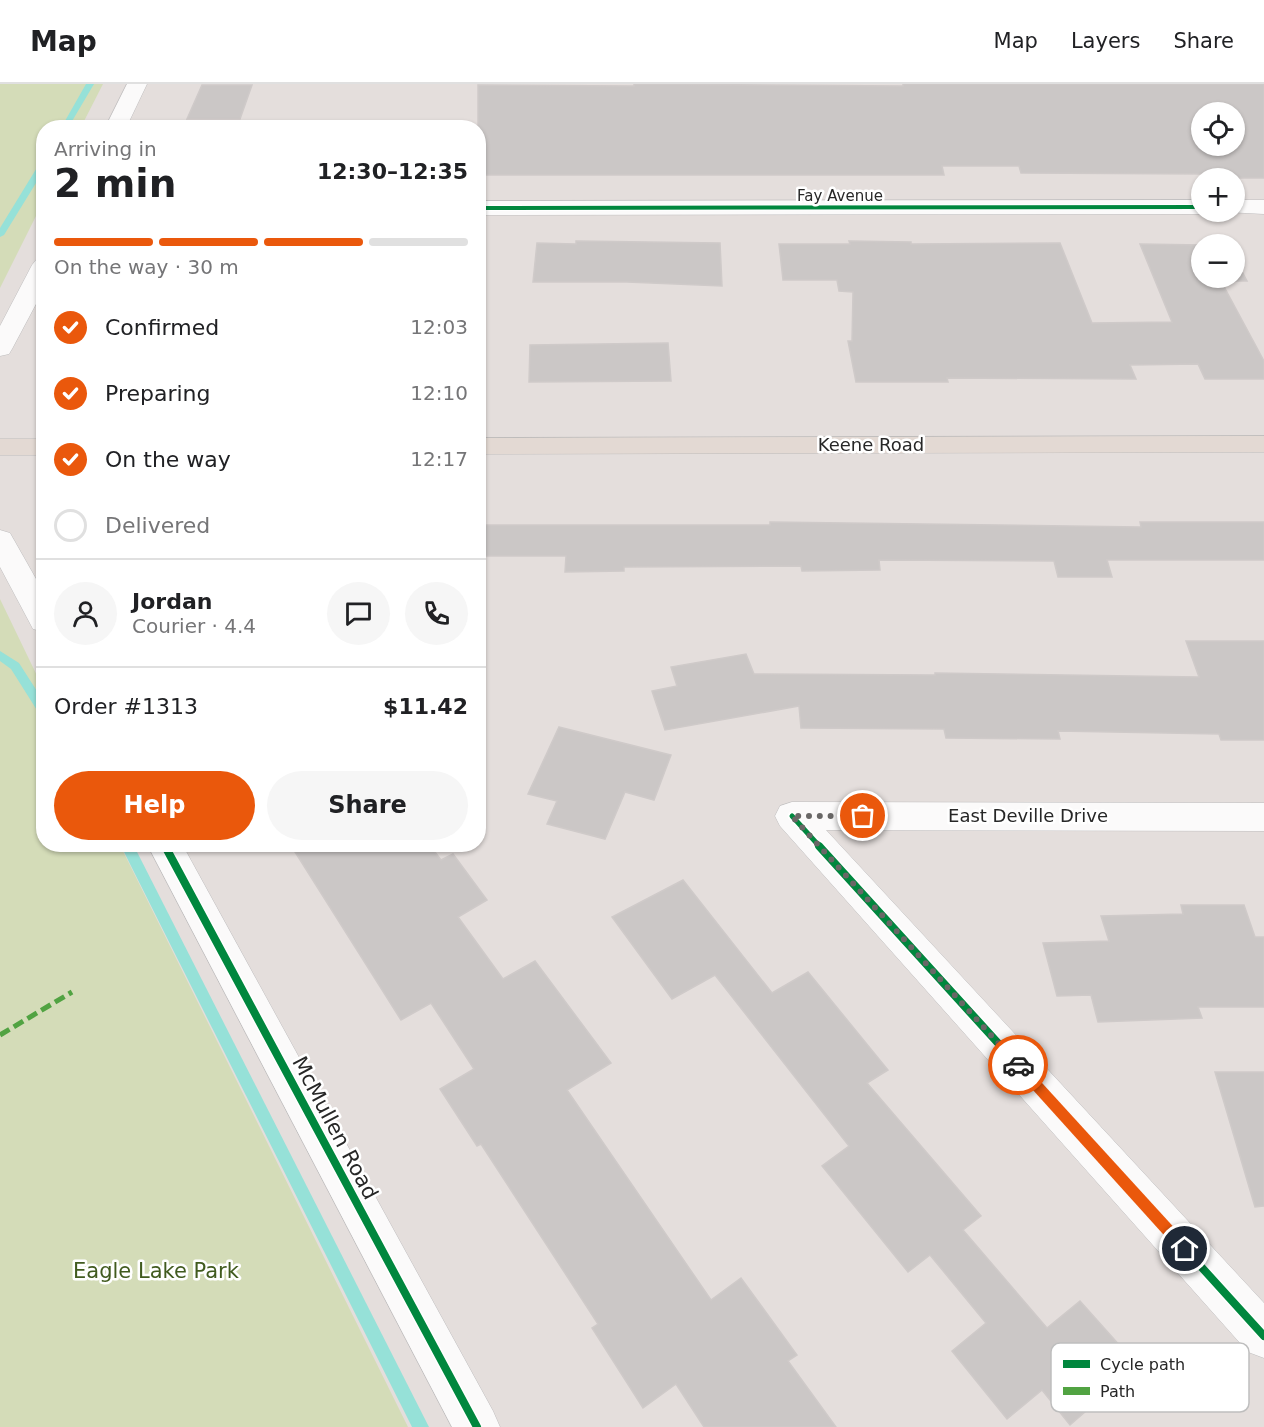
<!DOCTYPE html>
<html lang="en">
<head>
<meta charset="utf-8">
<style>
  :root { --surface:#fff; --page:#f6f6f6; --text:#202124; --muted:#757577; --line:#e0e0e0; --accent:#ea580c }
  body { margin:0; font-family:"DejaVu Sans",sans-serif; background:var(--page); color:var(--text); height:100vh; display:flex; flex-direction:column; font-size:22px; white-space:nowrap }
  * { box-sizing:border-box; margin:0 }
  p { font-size:20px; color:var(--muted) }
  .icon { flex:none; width:33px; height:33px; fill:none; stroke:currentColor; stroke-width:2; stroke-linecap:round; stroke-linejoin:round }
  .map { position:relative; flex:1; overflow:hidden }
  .panel { position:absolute; left:36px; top:36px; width:450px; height:732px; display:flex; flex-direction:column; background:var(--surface); border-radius:24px; box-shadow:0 2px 4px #0004 }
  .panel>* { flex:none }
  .buttons { position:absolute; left:1191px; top:18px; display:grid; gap:12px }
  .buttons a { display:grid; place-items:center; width:54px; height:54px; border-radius:50%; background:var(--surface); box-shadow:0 2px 4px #0004; font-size:30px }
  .pin { position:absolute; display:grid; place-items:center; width:51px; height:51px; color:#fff; margin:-26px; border:3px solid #fff; border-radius:50%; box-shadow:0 2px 6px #0007 }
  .courier { position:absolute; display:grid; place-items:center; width:60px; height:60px; margin:-30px; border:4px solid #ea580c; border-radius:50%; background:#fff; color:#222; box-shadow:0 2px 8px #0007 }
  .headline em { font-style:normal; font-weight:700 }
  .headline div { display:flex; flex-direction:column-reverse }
  .headline { display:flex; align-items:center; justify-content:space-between; height:102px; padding:0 18px }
  h1 { font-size:39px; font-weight:700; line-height:45px }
  .bar { display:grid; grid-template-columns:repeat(4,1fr); gap:9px 6px; align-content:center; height:72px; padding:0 18px }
  .bar i { height:8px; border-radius:4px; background:var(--line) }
  .bar .on { background:var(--accent) }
  .bar p { grid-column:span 4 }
  .line { display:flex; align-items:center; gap:15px; padding:0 18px; border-top:2px solid var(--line) }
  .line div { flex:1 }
  .round { display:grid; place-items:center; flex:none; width:63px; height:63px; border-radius:32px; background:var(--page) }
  ol { padding:0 18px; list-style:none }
  li { display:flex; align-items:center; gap:18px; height:66px }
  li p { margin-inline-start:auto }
  li .icon { padding:6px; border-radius:50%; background:var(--accent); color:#fff; stroke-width:4 }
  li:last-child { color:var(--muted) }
  li i { width:33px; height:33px; border:3px solid var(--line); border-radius:50% }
  .action { display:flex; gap:12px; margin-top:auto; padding:12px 18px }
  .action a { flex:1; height:69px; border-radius:36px; background:var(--accent); color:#fff; font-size:24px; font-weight:700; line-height:69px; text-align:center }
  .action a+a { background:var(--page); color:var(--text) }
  header { display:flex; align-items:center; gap:36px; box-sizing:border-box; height:84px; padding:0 30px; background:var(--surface); border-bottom:2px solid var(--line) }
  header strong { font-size:28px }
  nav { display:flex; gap:33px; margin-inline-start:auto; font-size:21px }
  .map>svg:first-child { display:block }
  .green { fill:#d4dcb8 }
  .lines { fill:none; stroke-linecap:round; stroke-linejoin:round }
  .stream { fill:#96e1d8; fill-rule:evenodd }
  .building { fill:#cbc7c6; stroke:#cfcac9; stroke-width:1.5; fill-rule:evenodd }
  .minor-casing { stroke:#bebdbe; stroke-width:1 }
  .major-casing { stroke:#bebcbb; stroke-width:1 }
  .minor { fill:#fbfafa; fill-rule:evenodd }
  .major { fill:#e3d9d3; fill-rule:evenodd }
  .quiet { stroke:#51a342; stroke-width:5; stroke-dasharray:11 5; stroke-linecap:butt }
  .cycleway-far2-casing { stroke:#fff; stroke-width:6 }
  .cycleway-far1-casing { stroke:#fff; stroke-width:9 }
  .cycleway-casing { stroke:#fff; stroke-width:11 }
  .cycleway-far2 { stroke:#00873e; stroke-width:4 }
  .cycleway-far1 { stroke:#00873e; stroke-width:5 }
  .cycleway { stroke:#00873e; stroke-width:8 }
  .route { fill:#ea580c }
  .done { stroke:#696766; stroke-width:6; stroke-dasharray:0 10.8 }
  .labels { text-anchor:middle; stroke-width:5; stroke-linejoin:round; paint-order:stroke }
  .far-street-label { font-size:15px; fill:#272727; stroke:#fff }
  .street-label { font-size:18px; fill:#272727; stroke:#fff }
  .near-street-label { font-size:21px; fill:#272727; stroke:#fff }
  .near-park-label { font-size:21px; fill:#415b1f; stroke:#fff }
  .key { fill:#fff; stroke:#bebebe; stroke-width:1.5 }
  .key-label { font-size:16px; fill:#272727 }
</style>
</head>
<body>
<header>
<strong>Map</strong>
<nav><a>Map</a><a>Layers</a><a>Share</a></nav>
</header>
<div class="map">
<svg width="1264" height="1343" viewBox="0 0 1264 1343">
  <rect width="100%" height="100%" fill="#e4dedc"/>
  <g class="green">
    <path d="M0,0h103l-22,43 -37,1 -1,74 -43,86z"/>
    <path d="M0,515l43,89 1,156 76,1 288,582h-408z"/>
  </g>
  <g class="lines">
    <g class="stream">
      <path d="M86,0h8l-26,44h-7z"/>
      <path d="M41,77h3v9l-40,65 -4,2v-9z"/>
      <path d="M0,567l19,12 25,39v14l-4,-1 -29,-46 -11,-8z"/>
      <path d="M120,760h13l296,583h-17z"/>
    </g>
  </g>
  <g class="building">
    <path d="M634,0l269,2v-2h361v94h-55l-2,-4 -186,-1 -2,-7h-77l2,9h-466v-90l156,1zM1202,28h32v34h-32z"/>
    <path d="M202,1h50l-12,34h-53z"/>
    <path d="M576,157l144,2 2,43 -95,-4h-94l4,-39 39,1z"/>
    <path d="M849,157l62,1v2l149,-1 32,80 80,-1 -32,-78 62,1v33h32v-22l13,25h-26l43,80v18h-59l-7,-15 -68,1 6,14 -189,-1 1,4h-92l-8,-41h4l1,-49 -14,-1 -2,-11h-54l-4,-36h71z"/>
    <path d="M668,259l3,38 -142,1 1,-37z"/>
    <path d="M770,438l371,5 -1,-5h124v38h-157l5,17h-54l-4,-16 -175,-1 1,10 -78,1 -1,-5 -177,1v4l-59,1 1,-16h-88v-31h292z"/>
    <path d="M1186,557h78v99h-43l-2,-6 -161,-3 2,8 -114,-1 -2,-9 -143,-1 -2,-22 -134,24 -13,-39 25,-5 -6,-19 75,-13 8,20 181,1v-2l264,4z"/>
    <path d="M559,643l112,28 -17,45 -29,-8 -20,47 -58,-15 10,-23 -29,-7z"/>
    <path d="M290,760h139l12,16 12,-6 34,46 -29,17 45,62 32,-18 76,102 -44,27 144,210 30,-22 56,77 -9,6 48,66h-132l-28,-43 -33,24 -51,-80 6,-4 -117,-180 -4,2 -37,-57 34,-20 -43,-66 -30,17z"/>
    <path d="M683,796l89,113 36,-21 80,98 -21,13 114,133 -18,14 84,98 33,-27 58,65 -68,59 -28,-35 -35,29 -55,-68 34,-28 -56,-68 -22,17 -86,-106 27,-20 -134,-171 -43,24 -60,-82z"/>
    <path d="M1181,821h63l11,32h9v70h-66l4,11 -104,4 -7,-27 -34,1 -14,-53 66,-2 -8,-25 82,-2z"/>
    <path d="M1215,988h49v134l-9,1z"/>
  </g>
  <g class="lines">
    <g class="minor-casing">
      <g id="minor">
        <path d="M127,0h20l-21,44h-21z"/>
        <path d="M1202,116v12h8l-8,2 -724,1v-14z"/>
        <path d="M1234,116h30v14l-38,-2h8z"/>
        <path d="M44,174v31l-32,60 -3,5 -9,2v-30l32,-61 4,-5z"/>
        <path d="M0,446l10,3 34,60v39l-11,-3 -33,-62z"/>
        <path d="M792,718l472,1v28l-438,-1 438,473v55l-16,-6 -468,-526 -5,-10 5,-10z"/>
        <path d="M147,760h35l311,567 7,16h-48z"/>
      </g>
    </g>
    <g class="major-casing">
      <g id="major">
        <path d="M1264,352v16l-786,2v-16z"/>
        <rect x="0" y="355" width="44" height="16"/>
      </g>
    </g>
    <use href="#minor" class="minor"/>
    <use href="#major" class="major"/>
    <path class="quiet" d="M0,951l72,-43"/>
    <g class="cycleway-far2-casing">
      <path id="cycleway-far2" d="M478,124l724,-1"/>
    </g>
    <g class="cycleway-far1-casing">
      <g id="cycleway-far1">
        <path d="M792,732l29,32"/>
        <path d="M164,760l2,4"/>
      </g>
    </g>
    <g class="cycleway-casing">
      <g id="cycleway">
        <path d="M165,762l312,581"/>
        <path d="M819,762l445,490"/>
      </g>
    </g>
    <use href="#cycleway-far2" class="cycleway-far2"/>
    <use href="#cycleway-far1" class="cycleway-far1"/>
    <use href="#cycleway" class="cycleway"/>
  </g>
  <path class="route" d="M1018,976l4,1 168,184 2,4 -2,5 -5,1 -4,-1 -167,-185v-8z"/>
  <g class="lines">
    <path class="done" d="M863,732h-71l226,249"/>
  </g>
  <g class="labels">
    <g class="far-street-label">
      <text x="840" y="117">Fay Avenue</text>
    </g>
    <g class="street-label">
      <text x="871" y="367">Keene Road</text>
      <text x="1028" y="738">East Deville Drive</text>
    </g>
    <g class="near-street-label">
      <text transform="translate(335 1044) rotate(62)" y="7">McMullen Road</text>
    </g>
    <g class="near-park-label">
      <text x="156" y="1194">Eagle Lake Park</text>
    </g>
  </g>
  <rect x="1051" y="1259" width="198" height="69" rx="9" class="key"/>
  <rect x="1063" y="1276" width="27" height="8" fill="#00873e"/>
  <rect x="1063" y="1303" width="27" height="8" fill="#51a342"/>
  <g class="key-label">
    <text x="1100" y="1286">Cycle path</text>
    <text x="1100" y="1313">Path</text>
  </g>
</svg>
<div class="buttons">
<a><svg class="icon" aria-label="locate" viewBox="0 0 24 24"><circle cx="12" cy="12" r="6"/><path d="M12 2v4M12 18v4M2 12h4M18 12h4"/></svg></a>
<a>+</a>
<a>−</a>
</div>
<div class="pin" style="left:863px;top:732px;background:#ea580c"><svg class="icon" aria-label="bag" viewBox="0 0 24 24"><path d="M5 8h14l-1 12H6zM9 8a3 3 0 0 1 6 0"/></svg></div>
<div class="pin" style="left:1185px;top:1165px;background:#1f2937"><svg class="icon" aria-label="home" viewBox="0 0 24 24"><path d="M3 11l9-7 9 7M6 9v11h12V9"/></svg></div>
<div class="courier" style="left:1018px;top:981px"><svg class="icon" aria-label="car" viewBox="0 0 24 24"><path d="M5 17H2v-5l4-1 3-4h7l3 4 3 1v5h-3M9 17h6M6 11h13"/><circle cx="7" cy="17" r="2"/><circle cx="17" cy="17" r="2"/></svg></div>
<section class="panel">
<div class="headline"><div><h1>2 min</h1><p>Arriving in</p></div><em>12:30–12:35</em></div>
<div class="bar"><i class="on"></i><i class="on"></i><i class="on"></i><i></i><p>On the way · 30 m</p></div>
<ol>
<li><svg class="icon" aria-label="check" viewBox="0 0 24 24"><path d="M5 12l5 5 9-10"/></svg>Confirmed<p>12:03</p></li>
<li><svg class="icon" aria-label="check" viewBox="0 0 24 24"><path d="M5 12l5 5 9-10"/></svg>Preparing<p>12:10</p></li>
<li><svg class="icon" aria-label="check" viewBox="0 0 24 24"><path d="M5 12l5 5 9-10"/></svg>On the way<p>12:17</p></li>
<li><i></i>Delivered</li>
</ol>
<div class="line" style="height:108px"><a class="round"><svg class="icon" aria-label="person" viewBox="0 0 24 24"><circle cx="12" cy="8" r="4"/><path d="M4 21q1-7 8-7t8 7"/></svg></a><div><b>Jordan</b><p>Courier · 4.4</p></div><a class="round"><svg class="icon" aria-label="chat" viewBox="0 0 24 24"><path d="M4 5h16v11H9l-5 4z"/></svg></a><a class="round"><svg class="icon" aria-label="phone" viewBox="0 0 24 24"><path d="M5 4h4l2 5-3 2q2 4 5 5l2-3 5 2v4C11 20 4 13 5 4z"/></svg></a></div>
<div class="line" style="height:78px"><div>Order #1313</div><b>$11.42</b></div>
<div class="action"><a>Help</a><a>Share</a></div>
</section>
</div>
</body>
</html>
